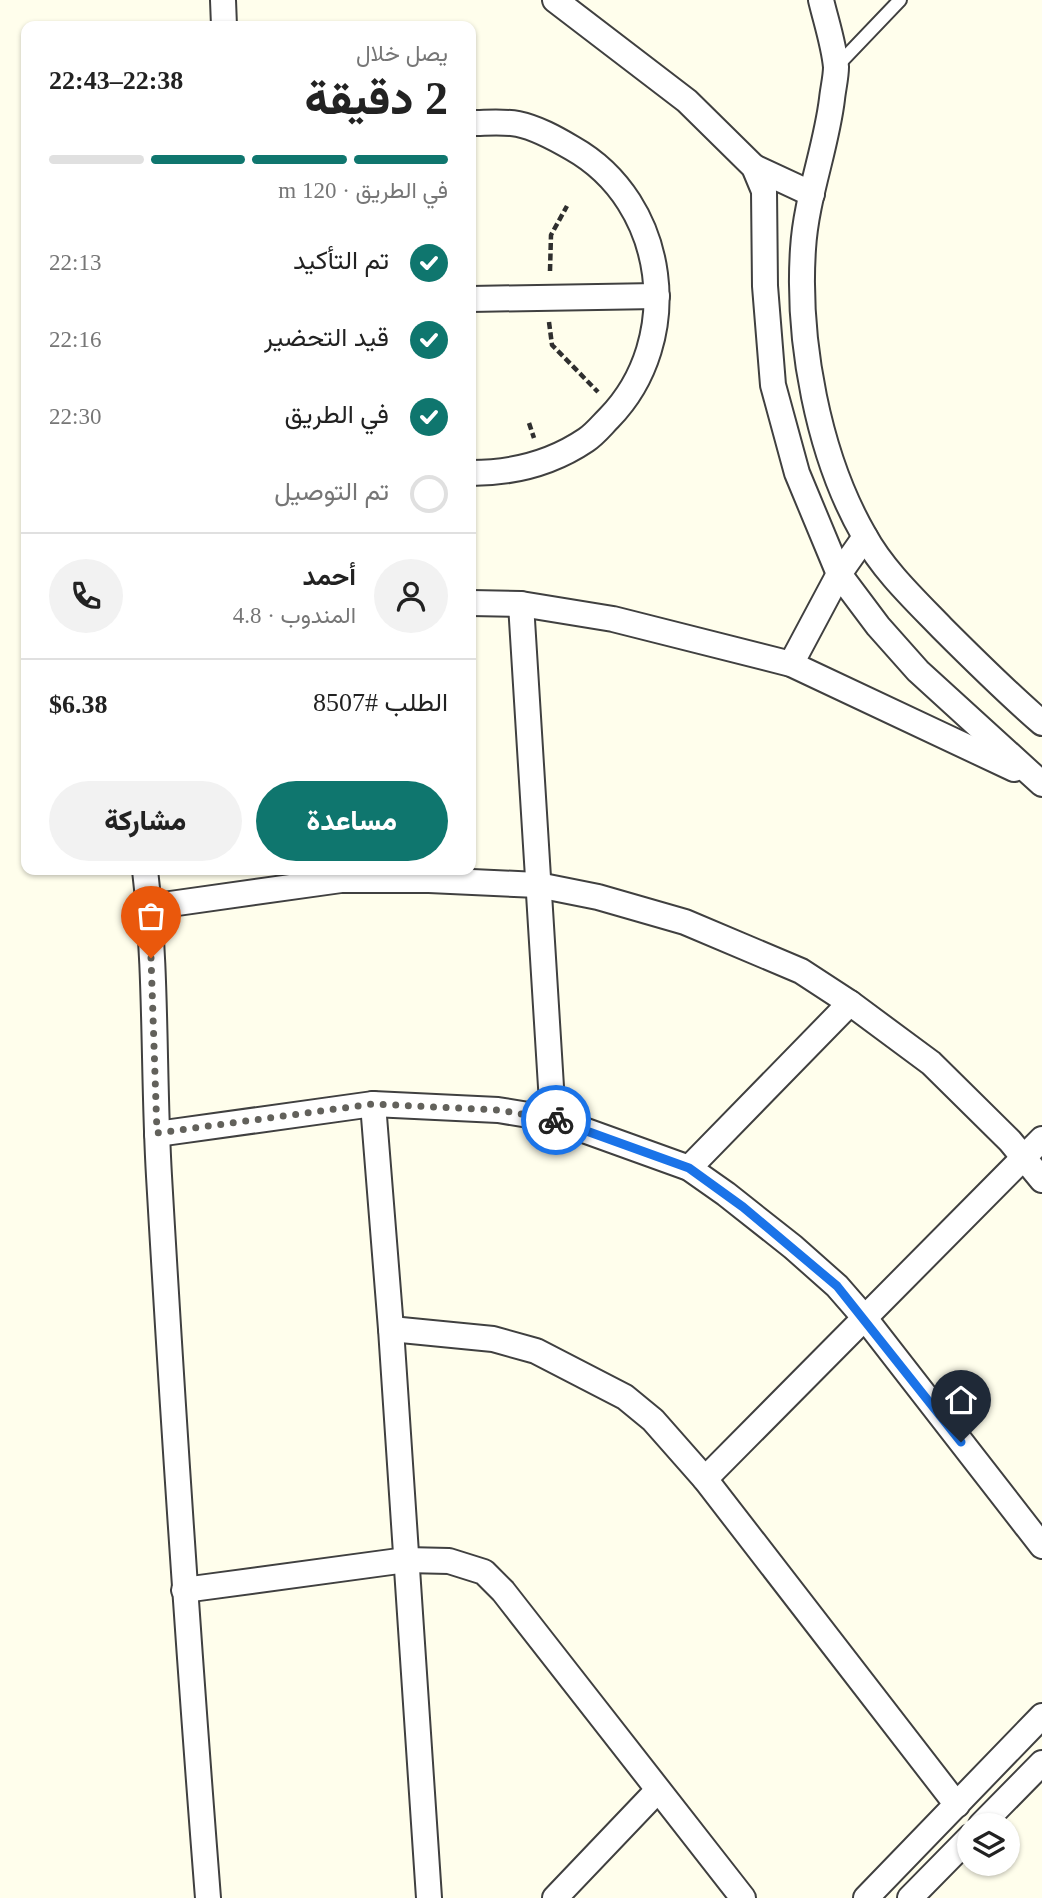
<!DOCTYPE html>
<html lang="ar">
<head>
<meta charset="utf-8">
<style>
  :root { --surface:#fff; --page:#f2f2f2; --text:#222; --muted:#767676; --line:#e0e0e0; --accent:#0f766e }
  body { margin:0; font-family:"Times New Roman",Vazirmatn,serif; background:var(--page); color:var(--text); direction:rtl; height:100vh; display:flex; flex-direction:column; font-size:26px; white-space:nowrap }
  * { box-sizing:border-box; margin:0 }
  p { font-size:23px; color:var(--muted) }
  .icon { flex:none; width:38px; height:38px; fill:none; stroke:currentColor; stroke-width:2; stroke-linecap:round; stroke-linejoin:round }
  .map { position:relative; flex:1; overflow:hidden; direction:ltr }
  .side { position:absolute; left:21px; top:21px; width:455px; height:854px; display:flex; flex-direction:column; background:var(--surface); border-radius:14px; box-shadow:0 2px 5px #0004; direction:rtl }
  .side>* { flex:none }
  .fabs { position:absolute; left:957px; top:1813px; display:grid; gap:14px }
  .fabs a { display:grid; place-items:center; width:63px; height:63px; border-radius:50%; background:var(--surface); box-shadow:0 2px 5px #0004; font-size:35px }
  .pin { position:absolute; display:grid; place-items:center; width:60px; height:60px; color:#fff; margin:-72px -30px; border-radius:50% 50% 50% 0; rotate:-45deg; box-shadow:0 0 7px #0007 }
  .pin .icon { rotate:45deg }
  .courier { position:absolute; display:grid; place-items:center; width:70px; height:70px; margin:-35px; border:5px solid #1a73e8; border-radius:50%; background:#fff; color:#222; box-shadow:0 2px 9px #0007 }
  .summary em { font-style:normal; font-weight:800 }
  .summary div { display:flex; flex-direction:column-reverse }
  .summary { display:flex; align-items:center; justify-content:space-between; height:119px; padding:0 28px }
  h1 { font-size:46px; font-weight:800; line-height:52px }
  .bar { display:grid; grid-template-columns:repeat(4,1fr); gap:10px 7px; align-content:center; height:84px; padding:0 28px }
  .bar i { height:9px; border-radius:5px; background:var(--line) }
  .bar .current { background:var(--accent) }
  .bar p { grid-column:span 4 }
  .line { display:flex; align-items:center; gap:18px; padding:0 28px; border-top:2px solid var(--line) }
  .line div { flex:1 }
  .round { display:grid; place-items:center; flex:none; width:74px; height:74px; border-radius:37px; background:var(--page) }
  ol { padding:0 28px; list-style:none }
  li { display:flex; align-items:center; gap:21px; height:77px }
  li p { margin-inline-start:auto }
  li .icon { padding:7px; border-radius:50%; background:var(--accent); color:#fff; stroke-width:4 }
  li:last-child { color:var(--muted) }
  li i { width:38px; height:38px; border:4px solid var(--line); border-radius:50% }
  .button { display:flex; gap:14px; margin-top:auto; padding:14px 28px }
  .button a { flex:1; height:80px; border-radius:42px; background:var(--accent); color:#fff; font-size:28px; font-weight:800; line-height:80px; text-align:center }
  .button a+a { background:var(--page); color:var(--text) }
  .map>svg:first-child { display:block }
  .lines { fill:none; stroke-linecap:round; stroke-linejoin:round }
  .lane-casing { stroke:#404040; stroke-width:16 }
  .street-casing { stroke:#404040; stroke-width:28 }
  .path { stroke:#2f2f2f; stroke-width:4.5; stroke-dasharray:7 3.5; stroke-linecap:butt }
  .lane { stroke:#fff; stroke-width:12 }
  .street { stroke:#fff; stroke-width:24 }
  .done { stroke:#62615b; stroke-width:7; stroke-dasharray:0 12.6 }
  .route { stroke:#1a73e8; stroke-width:9 }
</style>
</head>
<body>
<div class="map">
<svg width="1042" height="1898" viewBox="0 0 1042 1898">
  <rect width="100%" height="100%" fill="#fffeec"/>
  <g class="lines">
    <g class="lane-casing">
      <path id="lane" d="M836,67l64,-67"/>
    </g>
    <g class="street-casing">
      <g id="street">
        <path d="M223,0l1,26"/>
        <path d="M555,0l132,101 67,66 10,24 1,95 8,99 24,88 42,101 39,52 40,45 124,113"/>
        <path d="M821,0c5,21 13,45 15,67 0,10 -3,22 -4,32 -6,50 -26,99 -29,150 -6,92 15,206 61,286 19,35 51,65 78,93 33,33 65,65 100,95"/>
        <path d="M471,123c15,0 32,-2 47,1 19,4 37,14 54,24 96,54 113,192 37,270 -7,7 -14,16 -23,22 -34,23 -74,33 -115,33"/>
        <path d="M754,167l58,27"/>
        <path d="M471,299l186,-3"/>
        <path d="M471,603l50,1 92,15 178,45 223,105"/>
        <path d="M521,604l32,515"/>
        <path d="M791,664l48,-90 26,-37"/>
        <path d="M145,870c12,101 8,204 14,306 14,241 30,481 49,722"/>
        <path d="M149,907l192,-27h88l109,5 60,12 87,25 116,49 49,32 81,60 79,78 32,39"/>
        <path d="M373,1104l18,225 38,569"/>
        <path d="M157,1134l216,-30 125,6 55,9 136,49 37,26 67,53 44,39 27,31 178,229"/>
        <path d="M689,1168l161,-165"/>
        <path d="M391,1329l102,10 43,12 89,46 28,23 52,59 252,326"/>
        <path d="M705,1479l337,-340"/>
        <path d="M184,1590l222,-30 43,1 35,11 19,19 240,307"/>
        <path d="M981,1825l61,-62"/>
        <path d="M555,1898l102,-107"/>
        <path d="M866,1898l176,-182"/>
        <path d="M910,1898l60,-61"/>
      </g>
    </g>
    <g class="path">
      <path d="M550,271l1,-36 16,-29"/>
      <path d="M549,322l3,23 46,47"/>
      <path d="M529,423l5,15"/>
    </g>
    <use href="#lane" class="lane"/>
    <use href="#street" class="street"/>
  </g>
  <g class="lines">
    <path class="done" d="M151,958l6,175 216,-29 125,6 58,10"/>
    <path class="route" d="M556,1120l133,48 54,39 94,79 124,156"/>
  </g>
</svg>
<div class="fabs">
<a><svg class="icon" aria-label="layers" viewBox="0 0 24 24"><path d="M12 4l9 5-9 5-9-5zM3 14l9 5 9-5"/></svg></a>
</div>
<div class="pin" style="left:151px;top:958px;background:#ea580c"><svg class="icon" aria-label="bag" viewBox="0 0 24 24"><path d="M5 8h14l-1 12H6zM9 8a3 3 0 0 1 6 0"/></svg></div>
<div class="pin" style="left:961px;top:1442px;background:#1f2937"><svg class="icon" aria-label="home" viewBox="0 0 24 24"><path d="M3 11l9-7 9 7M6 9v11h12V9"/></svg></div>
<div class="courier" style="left:556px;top:1120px"><svg class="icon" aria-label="bike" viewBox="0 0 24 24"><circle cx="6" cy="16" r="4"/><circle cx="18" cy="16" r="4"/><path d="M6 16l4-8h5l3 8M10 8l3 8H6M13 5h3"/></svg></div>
<section class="side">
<div class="summary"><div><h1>2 دقيقة</h1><p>يصل خلال</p></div><em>22:38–22:43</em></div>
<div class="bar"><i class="current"></i><i class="current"></i><i class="current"></i><i></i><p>في الطريق · 120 m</p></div>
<ol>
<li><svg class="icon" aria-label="check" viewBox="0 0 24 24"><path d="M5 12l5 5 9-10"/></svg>تم التأكيد<p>22:13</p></li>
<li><svg class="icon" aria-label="check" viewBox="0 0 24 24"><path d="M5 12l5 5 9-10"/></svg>قيد التحضير<p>22:16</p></li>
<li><svg class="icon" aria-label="check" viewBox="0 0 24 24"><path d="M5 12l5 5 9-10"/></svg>في الطريق<p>22:30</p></li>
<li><i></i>تم التوصيل</li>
</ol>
<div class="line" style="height:126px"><a class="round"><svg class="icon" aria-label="person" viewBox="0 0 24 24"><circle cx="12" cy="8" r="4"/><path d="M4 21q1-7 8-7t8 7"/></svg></a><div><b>أحمد</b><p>المندوب · 4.8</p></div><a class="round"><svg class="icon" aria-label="phone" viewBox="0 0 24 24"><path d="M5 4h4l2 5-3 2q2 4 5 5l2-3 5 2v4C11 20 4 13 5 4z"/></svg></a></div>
<div class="line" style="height:91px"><div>الطلب #8507</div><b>$6.38</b></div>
<div class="button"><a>مساعدة</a><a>مشاركة</a></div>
</section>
</div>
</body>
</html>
